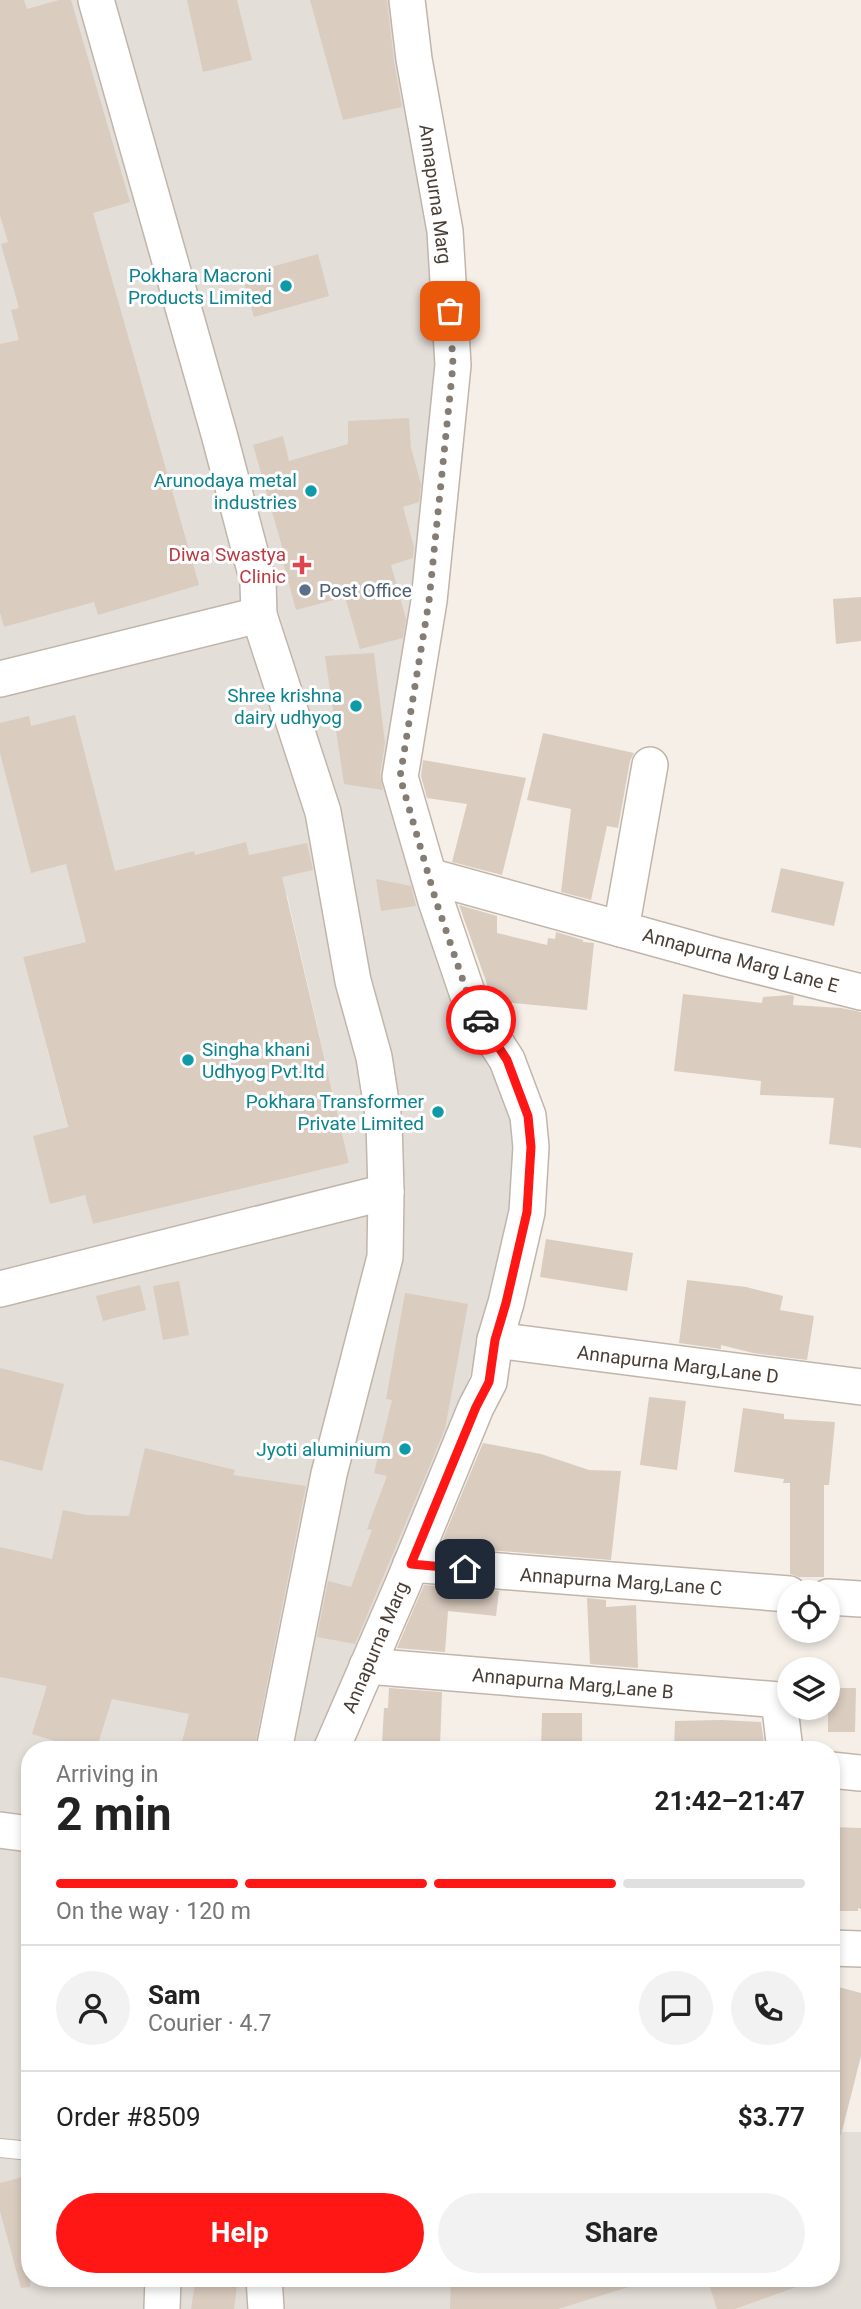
<!DOCTYPE html>
<html lang="en">
<head>
<meta charset="utf-8">
<style>
  :root { --surface:#fff; --page:#f2f2f2; --text:#222; --muted:#767676; --line:#e0e0e0; --accent:#ff1715 }
  body { margin:0; font-family:Roboto,sans-serif; background:var(--page); color:var(--text); height:100vh; display:flex; flex-direction:column; font-size:26px; white-space:nowrap }
  * { box-sizing:border-box; margin:0 }
  p { font-size:23px; color:var(--muted) }
  .icon { flex:none; width:38px; height:38px; fill:none; stroke:currentColor; stroke-width:2; stroke-linecap:round; stroke-linejoin:round }
  .map { position:relative; flex:1; overflow:hidden }
  .panel { position:absolute; left:21px; top:1741px; width:819px; height:546px; display:flex; flex-direction:column; background:var(--surface); border-radius:28px; box-shadow:0 4px 10px #0003 }
  .panel>* { flex:none }
  .controls { position:absolute; left:777px; top:1580px; display:grid; gap:14px }
  .controls a { display:grid; place-items:center; width:63px; height:63px; border-radius:50%; background:var(--surface); box-shadow:0 4px 10px #0003; font-size:35px }
  .pin { position:absolute; display:grid; place-items:center; width:60px; height:60px; color:#fff; margin:-30px; border-radius:14px; box-shadow:0 4px 10px #0006 }
  .courier { position:absolute; display:grid; place-items:center; width:70px; height:70px; margin:-35px; border:5px solid #ff1715; border-radius:50%; background:#fff; color:#222; box-shadow:0 2px 9px #0007 }
  .summary em { font-style:normal; font-weight:700 }
  .summary div { display:flex; flex-direction:column-reverse }
  .summary { display:flex; align-items:center; justify-content:space-between; height:119px; padding:0 35px }
  h1 { font-size:46px; font-weight:700; line-height:52px }
  .bar { display:grid; grid-template-columns:repeat(4,1fr); gap:10px 7px; align-content:center; height:84px; padding:0 35px }
  .bar i { height:9px; border-radius:5px; background:var(--line) }
  .bar .active { background:var(--accent) }
  .bar p { grid-column:span 4 }
  .line { display:flex; align-items:center; gap:18px; padding:0 35px; border-top:2px solid var(--line) }
  .line div { flex:1 }
  .round { display:grid; place-items:center; flex:none; width:74px; height:74px; border-radius:37px; background:var(--page) }
  .action { display:flex; gap:14px; margin-top:auto; padding:14px 35px }
  .action a { flex:1; height:80px; border-radius:42px; background:var(--accent); color:#fff; font-size:28px; font-weight:700; line-height:80px; text-align:center }
  .action a+a { background:var(--page); color:var(--text) }
  .map>svg:first-child { display:block }
  .industrial { fill:#e4ded9; fill-rule:evenodd }
  .building { fill:#daccbf }
  .lines { fill:none; stroke-linecap:round; stroke-linejoin:round }
  .lane-casing { stroke:#c1b5aa; stroke-width:20 }
  .street-casing { stroke:#c1b5aa; stroke-width:38 }
  .lane { stroke:#fff; stroke-width:18 }
  .street { stroke:#fff; stroke-width:35 }
  .done { stroke:#857d74; stroke-width:7; stroke-dasharray:0 12.6 }
  .route { stroke:#ff1715; stroke-width:9 }
  .culture-dot { fill:#0f9aa8; stroke:#fff; stroke-width:2.5 }
  .health-dot { fill:#e0444e; stroke:#fff; stroke-width:2.5 }
  .service-dot { fill:#5c6f8a; stroke:#fff; stroke-width:2.5 }
  .labels { text-anchor:middle; stroke-width:6; stroke-linejoin:round; paint-order:stroke }
  .street-label { font-size:19px; fill:#493f36; stroke:#fff }
  .culture-label { font-size:19px; fill:#0d838f; stroke:#fff; text-anchor:end }
  .health-label { font-size:19px; fill:#be3a42; stroke:#fff; text-anchor:end }
  .service-label { font-size:19px; fill:#4e5e75; stroke:#fff; text-anchor:start }
</style>
</head>
<body>
<div class="map">
<svg width="861" height="2309" viewBox="0 0 861 2309">
  <rect width="100%" height="100%" fill="#f5efe8"/>
  <g class="industrial">
    <path d="M0,0h399l47,368 -61,409 138,343 -6,99 -21,80 -75,220 -108,231h-283v528l224,1v30h-254zM287,895l62,268 -256,61 -70,-267z"/>
    <path d="M831,2132h30v177h-583v-30l553,-1z"/>
  </g>
  <g class="building">
    <path d="M0,0h24l3,9 32,-9h12l59,202 -37,11 106,372 -101,30 -4,-13 -90,25 -4,-15v-268l19,-4 -8,-30 8,-2 -18,-64 7,-2 -8,-27z"/>
    <path d="M187,0h50l15,60 -49,12z"/>
    <path d="M310,0h77l7,61 8,46 -59,13z"/>
    <path d="M318,254l11,42 -75,21 -12,-42z"/>
    <path d="M409,418l2,30 10,36 -2,18 -16,5 11,40 -1,11 -22,7 15,54 -3,19 -43,11 -15,-52 -49,13 -14,-52 3,-1 -32,-112 30,-9 6,25 59,-17v-23z"/>
    <path d="M861,597v44l-25,3 -3,-45z"/>
    <path d="M374,653l11,90 -5,31 3,16 -39,-6 -19,-128z"/>
    <path d="M75,715l40,156 79,-20 1,4 51,-13 3,13 58,-12 6,27 -31,7 67,286 -256,61 -8,-29 -35,9 -17,-68 35,-9 -45,-170 63,-15 -20,-78 -35,9 -31,-120v-30l29,-7 2,10z"/>
    <path d="M543,733l91,20 -4,8 -12,67 -11,-2 -16,74 -30,-8 10,-83 -44,-9z"/>
    <path d="M423,760l103,18 -24,97 -50,-13 15,-58 -40,-6 -6,-22z"/>
    <path d="M781,868l63,14 -10,44 -63,-14z"/>
    <path d="M376,879l35,7 5,20 -35,5z"/>
    <path d="M459,905l38,11v17l50,12 1,-7 7,1 1,-7 27,8v2l11,1 -7,67 -94,-9z"/>
    <path d="M683,994l79,9 1,-6 27,-2 4,1 -1,9 48,3 20,4v136l-32,-4 5,-46 -74,-3 1,-14 -87,-10z"/>
    <path d="M546,1239l87,14 -6,38 -87,-14z"/>
    <path d="M687,1280l59,7 37,9 -3,14 34,6 -7,44 -54,-7 -32,-8v4l-42,-6z"/>
    <path d="M179,1281l10,54 -26,5 -10,-54z"/>
    <path d="M140,1285l6,25 -43,11 -7,-25z"/>
    <path d="M405,1293l63,11 -23,125 -90,215 -38,-7 11,-56 23,6 21,-57 -5,-1 20,-53 -13,-3 18,-73 -6,-1z"/>
    <path d="M0,1368l64,16 -22,87 -42,-11z"/>
    <path d="M649,1397l37,4 -9,69 -37,-5z"/>
    <path d="M743,1408l41,6v5l51,3 -6,63h-5v92h-25l-9,-3v-91h-7l1,-4 -50,-7z"/>
    <path d="M483,1443l58,11 48,16 32,1 -10,89 -171,-14z"/>
    <path d="M145,1448l90,22 -2,5 73,11 -52,264h-74l9,-36 -77,-15 -16,51h-11l-53,-16 15,-48 -47,-9v-130l52,12 11,-49 24,5 42,1z"/>
    <path d="M424,1585l75,6 -3,25 -48,-5 -3,41 -48,-4z"/>
    <path d="M587,1598l19,2v7l30,-2 2,63 -48,-4z"/>
    <path d="M389,1688l53,4 -2,55 -58,-3 2,-36h4z"/>
    <path d="M828,1688h28l-1,44h-27z"/>
    <path d="M542,1713h40v37h-41z"/>
    <path d="M721,1720l40,2 4,28h-91l1,-29z"/>
    <path d="M831,1827l30,1v81l-3,-1v3h-27z"/>
    <path d="M831,1985l30,8v63l-20,79 -10,-2z"/>
    <path d="M30,2175v112l-9,1 -21,-77v-28z"/>
    <path d="M196,2278h42l-4,31h-43z"/>
    <path d="M451,2278h183l1,7 -77,24h-108z"/>
    <path d="M707,2278h102l1,4 -75,27h-18z"/>
  </g>
  <g class="lines">
    <g class="lane-casing">
      <path id="lane" d="M0,2148l30,3"/>
    </g>
    <g class="street-casing">
      <g id="street">
        <path d="M96,0l123,434 39,148 1,33 64,197 30,169 21,76 10,64 2,71 -1,65 -56,217 -55,276"/>
        <path d="M0,679l259,-64"/>
        <path d="M429,876l293,81 139,35"/>
        <path d="M621,929l29,-164"/>
        <path d="M0,1289l386,-97"/>
        <path d="M495,1340l366,47"/>
        <path d="M411,1564l378,30"/>
        <path d="M828,1597l33,2"/>
        <path d="M367,1666l412,34 6,50"/>
        <path d="M331,1750l72,-166 73,-177 13,-25 6,-42 11,-37 21,-91 4,-65 -3,-31 -21,-56 -36,-56 -35,-103 -36,-124 29,-176 24,-236 -8,-134 -31,-172 -7,-59"/>
        <path d="M831,1770l30,3"/>
        <path d="M0,1830l30,4"/>
        <path d="M831,1948l30,1"/>
        <path d="M264,2278l2,31"/>
        <path d="M162,2309l1,-31"/>
      </g>
    </g>
    <use href="#lane" class="lane"/>
    <use href="#street" class="street"/>
  </g>
  <g class="lines">
    <path class="done" d="M450,311l3,54 -24,236 -29,176 36,124 35,103 10,16"/>
    <path class="route" d="M465,1569l-54,-5 65,-157 13,-25 6,-42 11,-37 21,-91 4,-65 -3,-31 -21,-56 -26,-40"/>
  </g>
  <g class="culture-dot">
    <circle cx="286" cy="286" r="7"/>
    <circle cx="311" cy="491" r="7"/>
    <circle cx="356" cy="706" r="7"/>
    <circle cx="188" cy="1060" r="7"/>
    <circle cx="438" cy="1112" r="7"/>
    <circle cx="405" cy="1449" r="7"/>
  </g>
  <path class="health-dot" d="M298.5 554.5h7v7h7v7h-7v7h-7v-7h-7v-7h7z"/>
  <circle class="service-dot" cx="305" cy="590" r="7"/>
  <g class="labels">
    <g class="street-label">
      <text transform="translate(436 194) rotate(82)" y="7">Annapurna Marg</text>
      <text transform="translate(741 960) rotate(15)" y="7">Annapurna Marg Lane E</text>
      <text transform="translate(678 1364) rotate(7)" y="7">Annapurna Marg,Lane D</text>
      <text transform="translate(621 1581) rotate(4)" y="7">Annapurna Marg,Lane C</text>
      <text transform="translate(375 1647) rotate(-67)" y="7">Annapurna Marg</text>
      <text transform="translate(573 1683) rotate(5)" y="7">Annapurna Marg,Lane B</text>
    </g>
    <g class="culture-label">
      <text x="272" y="282">Pokhara Macroni<tspan x="272" dy="22">Products Limited</tspan></text>
      <text x="297" y="487">Arunodaya metal<tspan x="297" dy="22">industries</tspan></text>
      <text x="342" y="702">Shree krishna<tspan x="342" dy="22">dairy udhyog</tspan></text>
      <text x="202" y="1056" text-anchor="start">Singha khani<tspan x="202" dy="22">Udhyog Pvt.ltd</tspan></text>
      <text x="424" y="1108">Pokhara Transformer<tspan x="424" dy="22">Private Limited</tspan></text>
      <text x="391" y="1456">Jyoti aluminium</text>
    </g>
    <g class="health-label">
      <text x="286" y="561">Diwa Swastya<tspan x="286" dy="22">Clinic</tspan></text>
    </g>
    <g class="service-label">
      <text x="319" y="597">Post Office</text>
    </g>
  </g>
</svg>
<div class="controls">
<a><svg class="icon" aria-label="locate" viewBox="0 0 24 24"><circle cx="12" cy="12" r="6"/><path d="M12 2v4M12 18v4M2 12h4M18 12h4"/></svg></a>
<a><svg class="icon" aria-label="layers" viewBox="0 0 24 24"><path d="M12 4l9 5-9 5-9-5zM3 14l9 5 9-5"/></svg></a>
</div>
<div class="pin" style="left:450px;top:311px;background:#ea580c"><svg class="icon" aria-label="bag" viewBox="0 0 24 24"><path d="M5 8h14l-1 12H6zM9 8a3 3 0 0 1 6 0"/></svg></div>
<div class="pin" style="left:465px;top:1569px;background:#1f2937"><svg class="icon" aria-label="home" viewBox="0 0 24 24"><path d="M3 11l9-7 9 7M6 9v11h12V9"/></svg></div>
<div class="courier" style="left:481px;top:1020px"><svg class="icon" aria-label="car" viewBox="0 0 24 24"><path d="M5 17H2v-5l4-1 3-4h7l3 4 3 1v5h-3M9 17h6M6 11h13"/><circle cx="7" cy="17" r="2"/><circle cx="17" cy="17" r="2"/></svg></div>
<section class="panel">
<div class="summary"><div><h1>2 min</h1><p>Arriving in</p></div><em>21:42–21:47</em></div>
<div class="bar"><i class="active"></i><i class="active"></i><i class="active"></i><i></i><p>On the way · 120 m</p></div>
<div class="line" style="height:126px"><a class="round"><svg class="icon" aria-label="person" viewBox="0 0 24 24"><circle cx="12" cy="8" r="4"/><path d="M4 21q1-7 8-7t8 7"/></svg></a><div><b>Sam</b><p>Courier · 4.7</p></div><a class="round"><svg class="icon" aria-label="chat" viewBox="0 0 24 24"><path d="M4 5h16v11H9l-5 4z"/></svg></a><a class="round"><svg class="icon" aria-label="phone" viewBox="0 0 24 24"><path d="M5 4h4l2 5-3 2q2 4 5 5l2-3 5 2v4C11 20 4 13 5 4z"/></svg></a></div>
<div class="line" style="height:91px"><div>Order #8509</div><b>$3.77</b></div>
<div class="action"><a>Help</a><a>Share</a></div>
</section>
</div>
</body>
</html>
